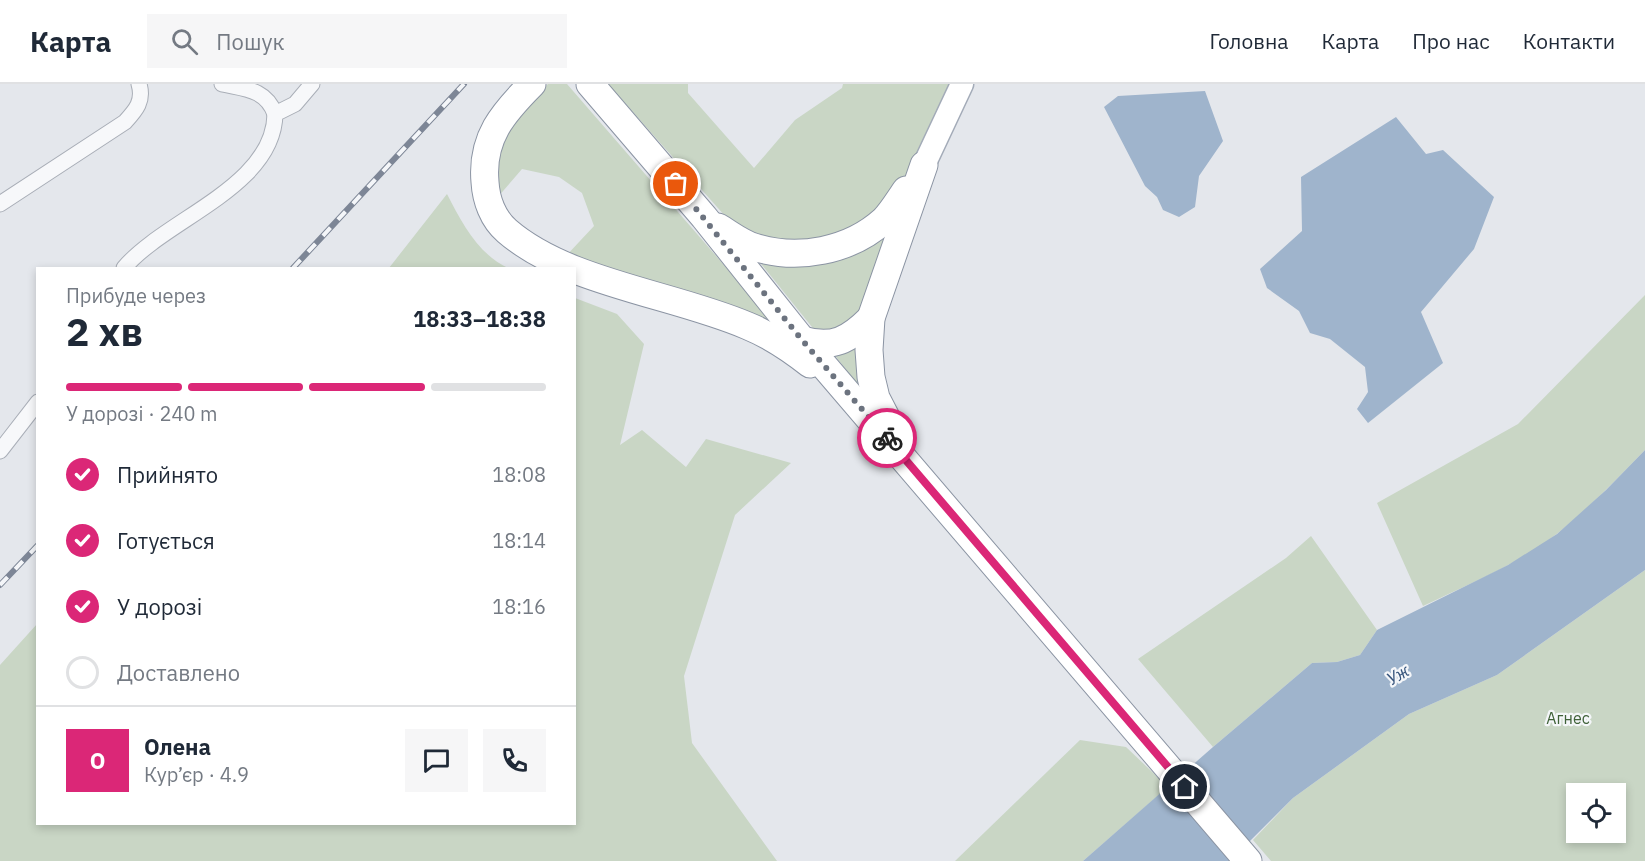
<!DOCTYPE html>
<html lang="uk">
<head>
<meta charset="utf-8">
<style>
  :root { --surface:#fff; --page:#f6f6f7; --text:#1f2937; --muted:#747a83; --line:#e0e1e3; --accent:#db2777 }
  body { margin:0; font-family:"IBM Plex Sans",sans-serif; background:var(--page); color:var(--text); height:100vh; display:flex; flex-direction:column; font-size:22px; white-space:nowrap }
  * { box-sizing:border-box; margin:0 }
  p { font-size:20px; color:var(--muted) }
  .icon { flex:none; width:33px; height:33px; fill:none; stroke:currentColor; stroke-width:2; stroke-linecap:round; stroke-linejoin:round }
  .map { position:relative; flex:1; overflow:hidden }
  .panel { position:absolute; left:36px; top:183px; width:540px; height:558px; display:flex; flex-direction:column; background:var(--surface); border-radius:0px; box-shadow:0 3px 9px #0003 }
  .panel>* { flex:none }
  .controls { position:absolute; left:1566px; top:699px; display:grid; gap:12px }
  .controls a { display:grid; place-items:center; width:60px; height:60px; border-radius:0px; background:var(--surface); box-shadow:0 3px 9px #0003; font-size:30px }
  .pin { position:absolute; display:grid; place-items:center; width:51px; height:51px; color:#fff; margin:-26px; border:3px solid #fff; border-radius:50%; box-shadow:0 2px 6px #0007 }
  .courier { position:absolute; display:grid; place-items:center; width:60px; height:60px; margin:-30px; border:4px solid #db2777; border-radius:50%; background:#fff; color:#222; box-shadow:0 2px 8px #0007 }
  .head em { font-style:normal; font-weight:700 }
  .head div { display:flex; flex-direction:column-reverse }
  .head { display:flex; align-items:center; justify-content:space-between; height:102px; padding:0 30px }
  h1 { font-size:39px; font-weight:700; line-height:45px }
  .bar { display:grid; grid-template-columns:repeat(4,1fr); gap:9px 6px; align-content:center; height:72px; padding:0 30px }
  .bar i { height:8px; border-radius:4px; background:var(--line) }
  .bar .active { background:var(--accent) }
  .bar p { grid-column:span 4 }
  .line { display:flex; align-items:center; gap:15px; padding:0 30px; border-top:2px solid var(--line) }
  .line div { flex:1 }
  .round { display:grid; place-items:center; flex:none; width:63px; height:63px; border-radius:0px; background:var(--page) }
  ol { padding:0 30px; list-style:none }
  li { display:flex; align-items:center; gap:18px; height:66px }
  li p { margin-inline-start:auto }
  li .icon { padding:6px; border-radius:50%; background:var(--accent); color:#fff; stroke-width:4 }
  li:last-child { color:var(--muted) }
  li i { width:33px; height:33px; border:3px solid var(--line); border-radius:50% }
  header { display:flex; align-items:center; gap:36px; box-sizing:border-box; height:84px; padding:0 30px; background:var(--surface); border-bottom:2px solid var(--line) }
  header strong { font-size:28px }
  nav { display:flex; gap:33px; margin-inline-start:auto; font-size:21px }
  .search { width:420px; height:54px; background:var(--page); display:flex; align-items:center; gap:15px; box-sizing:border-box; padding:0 21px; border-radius:0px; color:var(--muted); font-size:22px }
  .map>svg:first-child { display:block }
  .green { fill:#c9d6c5; fill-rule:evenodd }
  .water { fill:#9fb4cc }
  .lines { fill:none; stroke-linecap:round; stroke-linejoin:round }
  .street-casing { stroke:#a9aeb7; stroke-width:17 }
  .primary-casing { stroke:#a3abb8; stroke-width:25 }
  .highway-casing { stroke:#8b94a3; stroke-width:29 }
  .street { stroke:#f7f8fa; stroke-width:15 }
  .primary { stroke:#fff; stroke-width:22 }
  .highway { stroke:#fff; stroke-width:27 }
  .rail-casing { stroke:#7d8696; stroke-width:6 }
  .rail { stroke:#f4f6f9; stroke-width:4; stroke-dasharray:11; stroke-linecap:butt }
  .done { stroke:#6c737f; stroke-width:6; stroke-dasharray:0 10.8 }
  .route { stroke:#db2777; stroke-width:8 }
  .labels { text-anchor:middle; stroke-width:4.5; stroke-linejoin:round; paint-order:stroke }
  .park-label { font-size:16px; fill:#3f6138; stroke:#f4f6f9 }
  .water-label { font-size:18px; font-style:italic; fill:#34527a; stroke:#f4f6f9 }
</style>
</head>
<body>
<header>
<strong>Карта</strong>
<div class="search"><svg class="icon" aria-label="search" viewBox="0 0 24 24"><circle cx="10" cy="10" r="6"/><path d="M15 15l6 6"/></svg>Пошук</div>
<nav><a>Головна</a><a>Карта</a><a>Про нас</a><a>Контакти</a></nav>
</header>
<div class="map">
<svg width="1645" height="777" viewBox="0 0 1645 777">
  <rect width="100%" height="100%" fill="#e4e7ec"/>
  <g class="green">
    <path d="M548,0h19l209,241 -211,-68 29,-31 -12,-33 -23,-16 -37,-8 -25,29 2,-59 25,-34z"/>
    <path d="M608,0h80v9l66,75 41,-48 47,-32 1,-4h107l-36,81 -22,36 -46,36 -68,9 -45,-21z"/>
    <path d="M447,110c15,29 31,60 61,74h-119z"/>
    <path d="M891,136l-25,87 -18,20 -32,5 -62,-77z"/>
    <path d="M1645,211v155c-28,29 -56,58 -87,83 -40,31 -89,51 -135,73l-46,-103 141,-79z"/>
    <path d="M575,214l42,16 27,30 -24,101 22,-15 44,37 20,-28 85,24 -56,52 -51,161 8,67 85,118h-777v-196l37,-41 1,200h536z"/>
    <path d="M857,256l13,60 -41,-52z"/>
    <path d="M1311,452l66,94 -17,25 -23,7 -25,1 -99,84 -75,-88 148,-101z"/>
    <path d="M1645,486v291h-374l-18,-21 40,-42 116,-84 88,-39zM1576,710h40v38h-40z"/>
    <path d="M1080,656l46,7 42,40 -85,74h-128z"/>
  </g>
  <g class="water">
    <path d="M1205,7l18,50 -24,35 -4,31 -16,10 -16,-7 -6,-13 -12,-11 -41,-79 14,-11z"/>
    <path d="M1396,33l30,37 17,-4 51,47 -20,52 -53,63 22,51 -75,60 -11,-14 11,-17 -3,-25 -35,-28 -20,-6 -11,-22 -32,-23 -7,-19 42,-38 -1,-54z"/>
    <path d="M1645,366v120l-148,105 -88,39 -116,84 -63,63h-147l130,-114 99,-84 25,-1 23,-7 17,-25 131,-65 49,-31 49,-44z"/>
  </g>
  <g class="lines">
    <g class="street-casing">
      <g id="street">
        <path d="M222,0c23,5 44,5 53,30"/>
        <path d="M0,120l125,-82c11,-12 19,-21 14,-38"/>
        <path d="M124,184c41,-49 150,-81 151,-154l20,-10 17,-20"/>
        <path d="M0,367l38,-49"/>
      </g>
    </g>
    <g class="primary-casing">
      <path id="primary" d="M924,81l38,-81"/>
    </g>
    <g class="highway-casing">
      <g id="highway">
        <path d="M532,0c-29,29 -51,54 -47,98 1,18 8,37 22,49 60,52 167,63 241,95 22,9 43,23 62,38"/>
        <path d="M590,0l114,133 98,123 446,521"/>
        <path d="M718,143c12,7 23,16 36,20 44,14 96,4 130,-27 8,-8 15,-20 22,-30"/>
        <path d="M802,256c31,9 47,0 69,-22"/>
        <path d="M892,345l-16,-31 -5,-21 -2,-27 2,-32 53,-153"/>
      </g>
    </g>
    <use href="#street" class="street"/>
    <use href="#primary" class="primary"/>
    <use href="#highway" class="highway"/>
    <g class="rail-casing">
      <g id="rail">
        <path d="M293,184l171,-184"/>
        <path d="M0,501l38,-40"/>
      </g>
    </g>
    <use href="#rail" class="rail"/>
  </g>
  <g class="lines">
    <path class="done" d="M676,100l126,156 85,98"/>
    <path class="route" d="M887,354l298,349"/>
  </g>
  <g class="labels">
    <g class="park-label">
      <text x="1568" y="640">Агнес</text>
    </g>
    <g class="water-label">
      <text transform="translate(1398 591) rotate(-31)" y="6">Уж</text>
    </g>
  </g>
</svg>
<div class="controls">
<a><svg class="icon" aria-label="locate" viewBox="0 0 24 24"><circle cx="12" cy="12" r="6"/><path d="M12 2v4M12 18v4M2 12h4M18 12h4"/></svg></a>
</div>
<div class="pin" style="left:676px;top:100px;background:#ea580c"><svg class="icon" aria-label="bag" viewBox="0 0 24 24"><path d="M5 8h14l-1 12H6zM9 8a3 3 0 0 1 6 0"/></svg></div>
<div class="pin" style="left:1185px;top:703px;background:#1f2937"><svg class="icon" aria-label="home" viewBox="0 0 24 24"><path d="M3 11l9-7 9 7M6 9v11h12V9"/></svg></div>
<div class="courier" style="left:887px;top:354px"><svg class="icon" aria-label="bike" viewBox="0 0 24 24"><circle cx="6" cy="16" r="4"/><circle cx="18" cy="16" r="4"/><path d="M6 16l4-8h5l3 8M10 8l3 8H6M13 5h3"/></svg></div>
<section class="panel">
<div class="head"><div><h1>2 хв</h1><p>Прибуде через</p></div><em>18:33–18:38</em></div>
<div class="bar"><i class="active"></i><i class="active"></i><i class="active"></i><i></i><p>У дорозі · 240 m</p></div>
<ol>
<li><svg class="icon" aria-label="check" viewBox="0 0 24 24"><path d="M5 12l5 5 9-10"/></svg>Прийнято<p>18:08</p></li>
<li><svg class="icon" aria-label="check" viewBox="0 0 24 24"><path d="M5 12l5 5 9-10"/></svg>Готується<p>18:14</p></li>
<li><svg class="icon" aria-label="check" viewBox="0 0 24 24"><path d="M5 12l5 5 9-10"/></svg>У дорозі<p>18:16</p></li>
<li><i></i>Доставлено</li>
</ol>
<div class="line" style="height:108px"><b class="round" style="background:var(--accent);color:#fff">О</b><div><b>Олена</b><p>Кур’єр · 4.9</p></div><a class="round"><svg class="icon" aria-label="chat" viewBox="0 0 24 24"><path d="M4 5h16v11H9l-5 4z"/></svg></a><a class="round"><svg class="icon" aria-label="phone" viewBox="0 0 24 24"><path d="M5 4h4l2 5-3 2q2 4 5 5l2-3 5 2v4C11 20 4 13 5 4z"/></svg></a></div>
</section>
</div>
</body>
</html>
